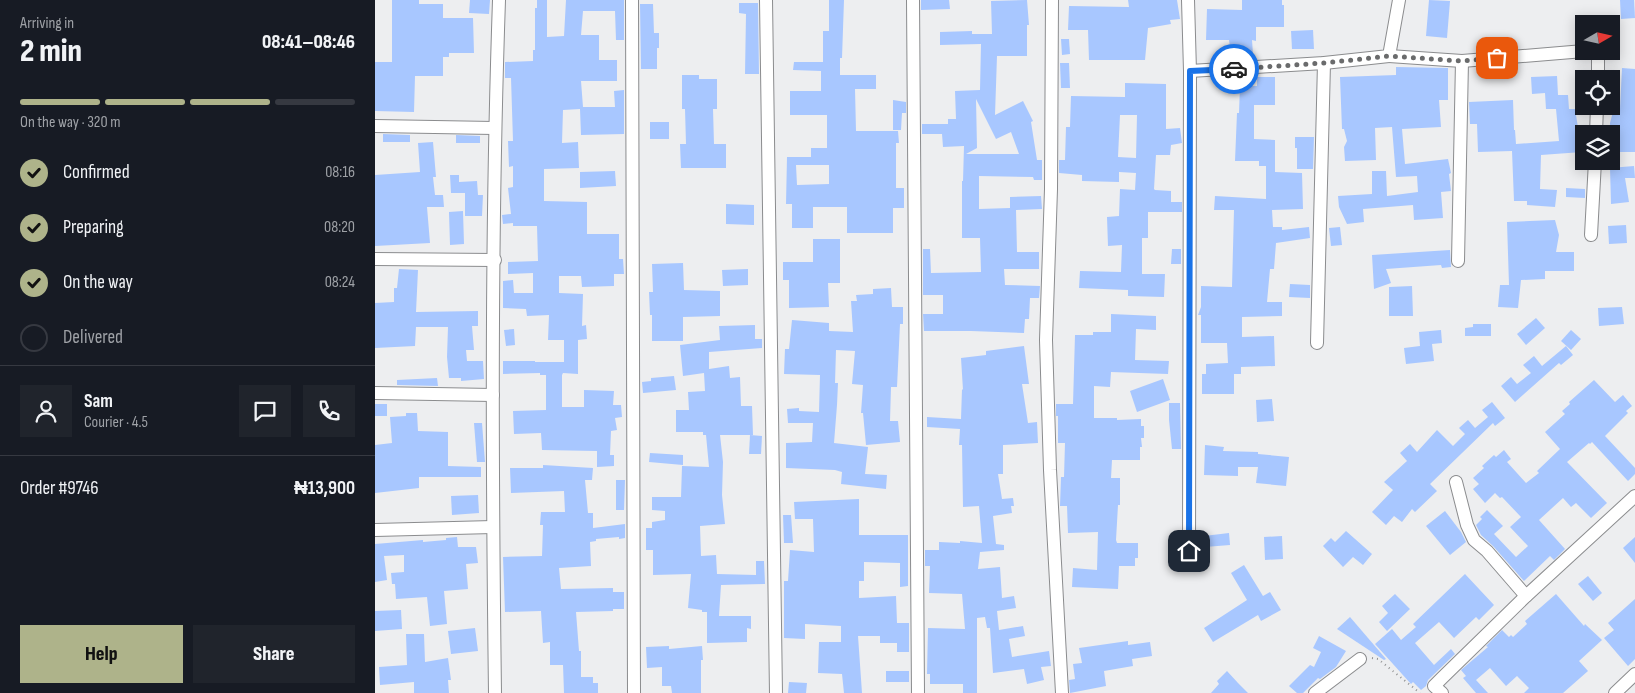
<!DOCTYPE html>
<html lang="en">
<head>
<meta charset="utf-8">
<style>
  :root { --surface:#171b24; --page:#20242c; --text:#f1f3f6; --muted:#9ea1a6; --line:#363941; --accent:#aeb38a }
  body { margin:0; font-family:"Sofia Sans Condensed",sans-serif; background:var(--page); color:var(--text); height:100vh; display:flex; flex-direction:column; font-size:19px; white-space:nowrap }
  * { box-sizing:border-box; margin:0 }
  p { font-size:16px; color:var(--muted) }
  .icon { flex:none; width:28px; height:28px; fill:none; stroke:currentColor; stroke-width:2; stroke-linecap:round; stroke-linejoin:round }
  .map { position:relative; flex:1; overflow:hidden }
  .sheet { display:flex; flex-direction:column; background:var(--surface); width:375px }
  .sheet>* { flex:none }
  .needle { width:32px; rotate:81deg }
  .fabs { position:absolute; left:1200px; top:15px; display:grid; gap:10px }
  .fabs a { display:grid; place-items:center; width:45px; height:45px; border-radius:0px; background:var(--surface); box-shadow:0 2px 12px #0003; font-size:25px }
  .pin { position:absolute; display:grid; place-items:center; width:42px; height:42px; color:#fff; margin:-21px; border-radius:10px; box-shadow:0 2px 8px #0006 }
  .courier { position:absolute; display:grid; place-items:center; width:50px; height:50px; margin:-25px; border:4px solid #1a73e8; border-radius:50%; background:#fff; color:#222; box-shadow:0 1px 6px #0007 }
  .headline em { font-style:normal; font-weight:800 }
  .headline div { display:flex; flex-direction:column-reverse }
  .headline { display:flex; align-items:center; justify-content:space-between; height:85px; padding:0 20px }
  h1 { font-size:32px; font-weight:800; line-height:38px }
  .bar { display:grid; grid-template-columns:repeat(4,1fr); gap:8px 5px; align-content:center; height:60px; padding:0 20px }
  .bar i { height:6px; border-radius:4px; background:var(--line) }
  .bar .active { background:var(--accent) }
  .bar p { grid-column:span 4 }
  .line { display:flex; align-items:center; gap:12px; padding:0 20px; border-top:1px solid var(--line) }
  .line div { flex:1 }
  .round { display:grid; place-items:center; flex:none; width:52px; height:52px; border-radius:0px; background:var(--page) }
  ol { padding:0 20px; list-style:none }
  li { display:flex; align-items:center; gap:15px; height:55px }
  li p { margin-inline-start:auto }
  li .icon { padding:5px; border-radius:50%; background:var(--accent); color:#111; stroke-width:4 }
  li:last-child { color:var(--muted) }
  li i { width:28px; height:28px; border:2px solid var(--line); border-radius:50% }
  .button { display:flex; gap:10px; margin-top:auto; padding:10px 20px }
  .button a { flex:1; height:58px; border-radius:0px; background:var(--accent); color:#111; font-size:20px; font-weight:800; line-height:58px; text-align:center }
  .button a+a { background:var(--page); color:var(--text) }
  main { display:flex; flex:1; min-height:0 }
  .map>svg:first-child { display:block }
  .building { fill:#a8c7ff; fill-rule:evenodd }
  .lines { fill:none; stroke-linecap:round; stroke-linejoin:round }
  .minor-casing { stroke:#8b8c8e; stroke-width:14 }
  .path { stroke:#919293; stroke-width:2; stroke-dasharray:1 4; stroke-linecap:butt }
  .minor { stroke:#fff; stroke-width:12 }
  .done { stroke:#6a6b6c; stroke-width:5; stroke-dasharray:0 9 }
  .route { stroke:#1a73e8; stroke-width:6 }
</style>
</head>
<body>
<main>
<section class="sheet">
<div class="headline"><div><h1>2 min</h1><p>Arriving in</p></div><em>08:41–08:46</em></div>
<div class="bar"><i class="active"></i><i class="active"></i><i class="active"></i><i></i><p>On the way · 320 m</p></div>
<ol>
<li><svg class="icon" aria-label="check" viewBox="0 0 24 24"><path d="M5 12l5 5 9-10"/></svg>Confirmed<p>08:16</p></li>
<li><svg class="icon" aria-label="check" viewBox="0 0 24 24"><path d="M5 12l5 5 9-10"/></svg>Preparing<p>08:20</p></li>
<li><svg class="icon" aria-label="check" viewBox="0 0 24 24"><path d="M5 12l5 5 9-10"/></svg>On the way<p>08:24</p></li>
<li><i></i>Delivered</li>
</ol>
<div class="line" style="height:90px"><a class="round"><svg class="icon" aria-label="person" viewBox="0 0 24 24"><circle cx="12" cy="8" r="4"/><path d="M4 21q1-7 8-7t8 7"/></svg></a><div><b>Sam</b><p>Courier · 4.5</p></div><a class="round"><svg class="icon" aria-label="chat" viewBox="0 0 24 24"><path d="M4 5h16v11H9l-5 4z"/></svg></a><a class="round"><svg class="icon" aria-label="phone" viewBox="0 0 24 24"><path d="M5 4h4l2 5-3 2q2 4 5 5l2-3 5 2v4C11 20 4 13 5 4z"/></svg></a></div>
<div class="line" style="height:65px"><div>Order #9746</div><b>₦13,900</b></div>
<div class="button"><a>Help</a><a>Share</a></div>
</section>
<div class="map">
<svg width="1260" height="693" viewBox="0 0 1260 693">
  <rect width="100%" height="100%" fill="#edeef0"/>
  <g class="building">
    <path d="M17,0h27v4h24v14h30l1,35h-25v4h-6v19h-28l-1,36 -39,-1v-49h17z"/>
    <path d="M95,0h20l-1,14 -20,-1z"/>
    <path d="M162,0h10v37l17,-1 2,-36h58v40h-8l-1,-29h-32l-2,24h18v25h18v21h-36l2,26h32l-1,-16 10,-1v44l-43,1 -1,-26 -17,1 -1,33 16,-1 1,26 -35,1v32l43,1v32h32v25h4l1,15h-10v12l-32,1 -1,-11h-22v17l24,1 -1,32 4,-1 1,14 -9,1v34l-15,-1 -1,2v32h22v-17l30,1 -1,14h8l1,12 -7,1 2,12 -6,1 -1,24h4v11l-17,1v-16l-55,-1 -1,-17 -27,1 -1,-23 33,-1v-35h-6v-2l-37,1v-13h32v1h29v-22h-16l1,-25 -22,1 -1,-7 -23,-1v-27l10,-1 1,13h19v-20l-25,1v-12l30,-1 -1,-35h-24v-3l-10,1 -1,-9 9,-1 -3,-26 5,-1v-21l-4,1 -1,-26h5l-2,-63h-6v-16l28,-1v-11h2v-42h2z"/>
    <path d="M454,0h15l-2,58h-2v17h36v14h-21l1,42h42l1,12h-3v45h8v20h-11v25h-46v-26h-34v21h-21v-24h-6l1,-47h24v-9h16v-33h-37v-24h31v-20l-28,-1 1,-8h29v-31h6zM421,165h33v19l-32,1z"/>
    <path d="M546,0h28l1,9 -29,1z"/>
    <path d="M652,0l2,25h-2v31h-30l-2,59 28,-14 10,20 -2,1 6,38h5v20h-8l-1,-3 -54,-1v33l31,-1v-11l31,-1 1,13 -26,1 1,42h22v17h-35l1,16 35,1 -1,12h-9l-1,21h-4l-1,14 -53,-2h-47l-1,-17h20v-19h-20v-46h7l1,24 50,-1 -1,-34h-18v-57h1l1,-35 -21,1 -1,-13h-20v-10h26v-5h8l-1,-28 25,-1 1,-46 -41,1v-13l32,-1v3h20l-1,-33zM601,99l20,40 15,-7 8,22h-53l11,-6z"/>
    <path d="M753,0h49l3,19 -10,1 1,4 -23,4 -3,32h-56l-1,-30h-20l1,-24 60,1z"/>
    <path d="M867,0h40v5h2v22h-28v14l-4,-1 1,14 -22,1 -2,-15h-23l1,-31 35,1z"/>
    <path d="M1054,0l21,1 -3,37 -21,-2z"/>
    <path d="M1245,0h14l1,18 -14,1z"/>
    <path d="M364,3h19l1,71h-14l1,-60 -7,-1z"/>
    <path d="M265,4h13l1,29h5v15h-2v21h-16z"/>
    <path d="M938,30l1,19h-22l-1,-18z"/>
    <path d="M686,39h8l1,15 -8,1z"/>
    <path d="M685,63h9l1,25h-9z"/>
    <path d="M1021,67l52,1v32h-9l2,27 -39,2 3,35 43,-5 3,14 -2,1 2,17 -10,1 2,26 -29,2 -1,-15 -50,4 1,13 -17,2 -8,-17 -1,-11 34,-2v-23h14l1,25 31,-4 -1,-16 -21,1 -4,-50 -17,1 1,32 -31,1 -1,-14 3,-6 -3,-12h-2l-2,-52 56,-2z"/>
    <path d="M1247,68l13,1v83h-24l-1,-29 4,-15 6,1z"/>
    <path d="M307,75h17v4h18v30h-4l1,35h12v24h-45l-1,-24h6l-1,-35h-3z"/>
    <path d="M1182,76l1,19h10l1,14h6l7,43 -41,3 -1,34 17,1 -2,17 -28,-2v-4h-13l-2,-50 -34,1 -1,-28h-7l-1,-22 44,-2 1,30h1l1,14 43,-3 -3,-32h-10l-1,-16 -13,1 -1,-17z"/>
    <path d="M882,77h18v28h-21v34l21,1v32l27,1 1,36 -31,1 1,17h9v3l27,-3 1,11 -34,5 -2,26h-4l-3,33h15v14l-40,1v20l32,-1 1,30 -34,1v7h-7v20h-32v-20h4v-10l22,-1 -1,-20h-26v-28h-3l3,-8v-21l31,1 2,-77h-20l1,-14 51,3v-33h-7v-5h-24l2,-48h2l1,-27h17z"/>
    <path d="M750,83l41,1v45l14,-1 2,15 -11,2 -1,10h-14l-2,34 1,1 16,1v11h11v10h-34v26h-6v36h23l-1,23 -36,-1v-6l-49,-2 1,-17 41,1 1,-27 -14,1 -1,-29 12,-1 1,-27 15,1 1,-17 -17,-1v10l-37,-1v-6l-23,-2v-13h6l1,-33h4l1,-31 54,1zM745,115h17l-1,43 -18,-1z"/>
    <path d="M518,100l13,2v11h-4l-1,17h-8z"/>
    <rect x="275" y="122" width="19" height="17"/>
    <path d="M8,134l27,1v7h-27z"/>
    <path d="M81,135l24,1v7h-24z"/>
    <path d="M920,137h19l-1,32h-16v-21h-2z"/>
    <path d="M58,142l3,35h-3l2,18h8l1,12h-17l3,36 -55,3v-71l45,-3 -2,-29z"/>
    <path d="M1259,166l1,12h-10l4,24 -18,2 -1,-36z"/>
    <path d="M240,171l1,15 -36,2v-16z"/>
    <path d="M75,175h9v7l18,-1 1,14h5l-1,21h-17v-23h-14z"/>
    <path d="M1191,188l19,1v9l-19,-1z"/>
    <path d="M351,204l28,1v20l-28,-1z"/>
    <path d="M88,211l1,33 -14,1 -1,-33z"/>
    <path d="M1180,220l4,15 -3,17h18v19h-29v8l-24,1 -3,28 -20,-1 2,-22h9l-2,-63z"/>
    <path d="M1251,225l1,18 -18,1 -1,-18z"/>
    <path d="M965,227l2,18 -11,1 -2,-18z"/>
    <path d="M438,239h27v44h-12l1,24 -40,1v-28h-6v-18h30z"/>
    <path d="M797,249h9v15h-10z"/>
    <path d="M1075,250l1,17 -9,1 -1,-3 -55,4 5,14 -17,6 -2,-34z"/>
    <path d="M308,263l1,27 36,1v25l-37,1v24h-31v-26h-2l-1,-23h4l-1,-28z"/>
    <path d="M24,269l19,1 -2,42 62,-1v15h-6l2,24h-8l1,11h16l1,18 -23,2v-3h-12l-2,-21 1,-30h-32l-1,19 -40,2v-45l19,-1v-14h3z"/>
    <path d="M373,269v16l-25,1 -1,-16z"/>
    <path d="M915,284l20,1v13l-21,-1z"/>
    <path d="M1037,286l1,30h-24v-29z"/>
    <path d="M516,288l1,19h11v17h-3l-3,63h-6l-1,34h8l2,21 -34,3 -3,-32h-2l2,-28 -11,-1 3,-33 -19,-1 -1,33h3l-1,22 -3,38 34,4 -3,27 22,1 -1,14 -45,-5 1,-12 -7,-2 -49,-2v-25l26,-1 1,-19h-25l-1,-14 12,-1v3l20,1 1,-37 -36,-1 1,-25h4l3,-29 37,3v8l24,1 -2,-31h6l-1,-6 17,-1v-5z"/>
    <path d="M1247,307l2,17 -25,2 -1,-18z"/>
    <path d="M736,314l45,2v14l-20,-1 -1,31 34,1 -1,13 -57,-2 -1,15 -16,-1v32h23v2l24,-1v7h3v12h-3l1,9h-2v13h-28l-1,18h9v27h-2l-2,35 1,3h21v15h-3v8h-16l-1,23 -46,-2 1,-19 24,2 1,-38 -30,1 -1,-27h-7l1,-29h3l1,-34h-7v-27h-2v-12h17l2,-69h18v-3h18z"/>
    <path d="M1161,318l9,10 -19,17 -9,-11z"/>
    <path d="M1098,324h18v12h-26v-8l8,-1z"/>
    <path d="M380,325v14h7v9l-53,4v17l20,-3 1,12 10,-1 1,29h11l1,29h-33l3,27 -1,33 3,29 -25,2 1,30 15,-1 1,19 39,1v-14h8l1,23 -44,1 -2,31h32v13l-4,-1v14l-40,1v-31h-5v-2l-14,-2 3,-34 -38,1v-25h-7v-22h6v-6l13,-2v-9l-13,-1v-13h29l1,-31 27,1 -3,-32h-3v-3h-27v-22h13l-1,-18 17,-1 -1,-18 -21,3 -3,-31 40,-5 -1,-14z"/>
    <path d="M139,329l1,16 -9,1 -2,-16z"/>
    <path d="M1066,330l1,13 -10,1 2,17 -28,3 -2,-16 16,-2 -1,-14z"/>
    <path d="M1196,330l10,9 -10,11 -10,-9z"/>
    <path d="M649,346l5,38h-7l6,39 9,-1 1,21 -35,2v29h-5l4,25 11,-1 1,8h-3l1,7 -19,3 3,28 8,1v5l-24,2 -2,17 22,-2 2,31 12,-2 2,12 -19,3 2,19 24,-4 2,10 -16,3 3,18 37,-6 2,15 -10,1 3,13 -17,4 -3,-15 -31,4 -3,-45h-3l-2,-11 -8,1v75h-14v-9h-33v-10h-3l1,-46 37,1 -3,-35 -33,-1 1,-27h-5v-16h14v-8l21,1v-2l22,2 -3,-37 -16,1 -1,-62h-3l1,-16 -33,-2v-10l34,2 1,-30 1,1 -2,-32 25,-3v-4z"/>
    <path d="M1191,346l7,9 -12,10 -2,-2 -44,39 -14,-16 10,-9 6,7 14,-11 -8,-8 11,-9 8,10z"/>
    <path d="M299,376l2,14 -33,3 -1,-11 9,-1v-3z"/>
    <path d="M62,378l1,8 -41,-1v-5z"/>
    <path d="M788,379l7,21 -33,12 -7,-21z"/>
    <path d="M1219,380l21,22 8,-7 9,11 -6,5 2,2 -23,23 30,32v6l-7,7 -36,-39 -2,2 -1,-1 -22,19 40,41 -16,15 -15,-15 -5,4 -8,-9 -24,22 26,29 -11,11 -4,-4 -26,25 -31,-35 -12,-11 -5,-10 6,-6 -2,-2 7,-7 16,16 -9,8 22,23 12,-11 -18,-19 11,-10 -19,-20 -2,1 -5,-5 -10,10 -12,-14 6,-5 -6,-6 11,-10 -2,-2 12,-11 2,2 8,-7 7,9 -4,3 19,21 13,-10 -2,-2 23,-22 -15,-17 20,-18 -3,-3 8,-7 -1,-2z"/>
    <path d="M897,399l2,22 -17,1 -1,-22z"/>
    <path d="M1117,402l13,16 -10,8 -2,-3 -63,61 7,7 -22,21 -3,-3 -10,13 -8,-6 -8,9 -14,-13 21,-22 -9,-8 23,-21 -7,-8 10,-9 7,8 20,-22 16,16 12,-12 -6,-6 9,-8 7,8 13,-11 -6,-7z"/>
    <path d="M794,403h11l1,46h-9l-3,-29z"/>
    <rect x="0" y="404" width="12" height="12"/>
    <path d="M31,413h11l1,18 30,1v34l33,1v10h-62v11l-44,5v-48l17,-2 -2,-26 16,-1z"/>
    <path d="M99,423h8l3,39h-8z"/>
    <path d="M375,435l12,1 -1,18h-12z"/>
    <path d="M830,445l19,2 -1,4 35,1v2l31,3 -3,29 -30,-3 2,-16h-20v9l-34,-1z"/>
    <path d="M275,453l33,2v10l-34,-3z"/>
    <path d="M168,465l50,3 -1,12h-7l3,33h5v15l32,-4v14l-6,1v-2l-23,2v2l-6,1 1,24 -32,2 2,21 52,-1v4h11v17h-11v2l-37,1 3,39h2v26h12v6h5v10h-34l-1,-28h-13v-23l-7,1 -2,-32 -36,1 -2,-55 39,-1 1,-31h-3l1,-13h24l-1,-21 -53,2 -1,-25h33z"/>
    <path d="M241,480h9l-1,30h-8z"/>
    <path d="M103,495l1,18 -27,2 -1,-19z"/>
    <path d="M484,499v36h49v51l-8,1v-24l-36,-1v19h-5v17l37,-2 1,27h12v29h-12v-9h-17v-7h-22l4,57h-18l-2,-19 -24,-1 1,-31h22v-16l-36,-2v15l-21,-1v-57h4l2,-31 24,2 -1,-33h-18l-1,-17z"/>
    <path d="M1070,511l16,21 5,10 -16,13 -24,-29z"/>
    <path d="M408,515h8l2,28h-9z"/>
    <path d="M971,531l26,23 -9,11 -10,-8 -10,10 -20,-21 8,-8 4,4z"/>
    <path d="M854,533l1,12 -25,2 -1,-11z"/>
    <path d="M907,536l1,23 -18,1 -1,-23z"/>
    <path d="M82,537l1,10h18l2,16 -12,1 2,25 -24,2 3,33 -17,2 -3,-29 -31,2 -1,-15h-3l-1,-11 13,-1v-17l-20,1 3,24 -12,2v-38l48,-4v2l23,-2v-2z"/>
    <path d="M1260,537v26l-12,-15z"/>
    <path d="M869,565l19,31 7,-4 11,18 -20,11 -3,-6 -45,27 -9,-14 43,-28 -16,-27z"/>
    <path d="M1090,574l29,31 -15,15 -3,-3 -22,21 -15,-16 -24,21 19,22 17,-16 4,5 -27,26 -2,6 -5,4 -8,-8 -2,2 -36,-40 17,-15 9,11 15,-13 -3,-3z"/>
    <path d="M1213,576l14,17 -9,8 -15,-17z"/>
    <path d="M1020,594l15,15 -23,22 -8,-9 9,-9 -6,-7z"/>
    <path d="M1181,594l28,32 1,-2 17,16 -23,21 9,10 -25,22h-39l5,-5 -12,-12 -11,10 -16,-18 -14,12 12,13h-12l-13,-15 3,-2 -5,-6 27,-23 -2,-1 16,-16 7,7 2,-2 2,2 14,-13 -2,-3z"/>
    <path d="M1260,599v60l-7,7 -24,-28 10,-8 -6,-7z"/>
    <path d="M26,610l1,19 -27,2v-20z"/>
    <path d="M975,617l36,42 -2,1 -47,-31z"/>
    <path d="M100,628l3,23 -27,3 -3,-23z"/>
    <path d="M31,634h18l1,28 23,-4 3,22h-3l1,13h-35v-11l-34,3 -1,-18 28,-2z"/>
    <path d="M944,636l27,15 -10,16 -16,12 -2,-1 -15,15h-6l-8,-7 21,-21 4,2 7,-15 -8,-4z"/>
    <path d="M753,641v4l22,-3 2,14 -20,3 1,7 -29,5 2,15 -36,7 -1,-13 6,-1 -2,-15 9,-1 -3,-15z"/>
    <path d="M294,646v3l33,-3 1,14h-2v33h-29l-1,-7h-9v-19l-15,1 -1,-21z"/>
    <rect x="511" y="671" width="23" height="11"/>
    <path d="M852,671l11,12 10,10h-37l8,-9 -2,-3z"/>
    <path d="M414,682l18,1 -1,10h-18z"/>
  </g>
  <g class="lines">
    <g class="minor-casing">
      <g id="minor">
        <path d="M257,0l2,693"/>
        <path d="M391,0l10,693"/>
        <path d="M538,0l5,693"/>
        <path d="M677,0l-1,189 -5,151 4,130 12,223"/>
        <path d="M813,0l2,71 -1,480"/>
        <path d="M1217,51l6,6v22"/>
        <path d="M1014,56l73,5 122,-10"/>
        <path d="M815,71l134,-8 65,-7 10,-56"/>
        <path d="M0,126l119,2"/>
        <path d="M1221,134l1,-28"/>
        <path d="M1216,235l4,-74"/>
        <path d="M0,259l120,1"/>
        <path d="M1083,261l4,-200"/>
        <path d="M942,343l7,-280"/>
        <path d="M0,393l118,2"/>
        <path d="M1081,482l11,43 7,15 13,11 39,45"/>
        <path d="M0,530l118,-3"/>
        <path d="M120,693c-3,-231 -4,-462 4,-693"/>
        <path d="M940,693l45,-34"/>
        <path d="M1067,693l-8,-7 8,-8 84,-82 109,-100"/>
        <path d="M1240,693l20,-19"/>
      </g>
    </g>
    <path class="path" d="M997,658l6,1 42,34"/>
    <use href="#minor" class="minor"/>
  </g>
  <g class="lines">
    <path class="done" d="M859,69l90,-6 65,-7 73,5 35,-3"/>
    <path class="route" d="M814,551l1,-480 44,-2"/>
  </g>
</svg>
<div class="fabs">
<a><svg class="needle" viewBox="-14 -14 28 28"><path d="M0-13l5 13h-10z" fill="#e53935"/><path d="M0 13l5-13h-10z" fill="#9ea1a6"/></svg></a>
<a><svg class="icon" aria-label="locate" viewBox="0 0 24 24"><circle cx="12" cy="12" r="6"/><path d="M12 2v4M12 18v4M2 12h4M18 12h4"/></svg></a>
<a><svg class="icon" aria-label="layers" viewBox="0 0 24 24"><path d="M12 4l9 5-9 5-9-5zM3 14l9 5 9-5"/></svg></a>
</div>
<div class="pin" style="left:1122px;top:58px;background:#ea580c"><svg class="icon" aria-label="bag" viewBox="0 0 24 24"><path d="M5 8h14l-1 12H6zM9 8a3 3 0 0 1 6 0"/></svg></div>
<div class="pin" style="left:814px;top:551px;background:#1f2937"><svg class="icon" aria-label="home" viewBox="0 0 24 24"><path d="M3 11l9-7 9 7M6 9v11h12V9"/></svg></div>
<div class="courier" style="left:859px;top:69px"><svg class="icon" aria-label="car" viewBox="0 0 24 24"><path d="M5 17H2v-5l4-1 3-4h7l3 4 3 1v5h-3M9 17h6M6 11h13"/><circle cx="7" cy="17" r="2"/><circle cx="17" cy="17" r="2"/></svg></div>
</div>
</main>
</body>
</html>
